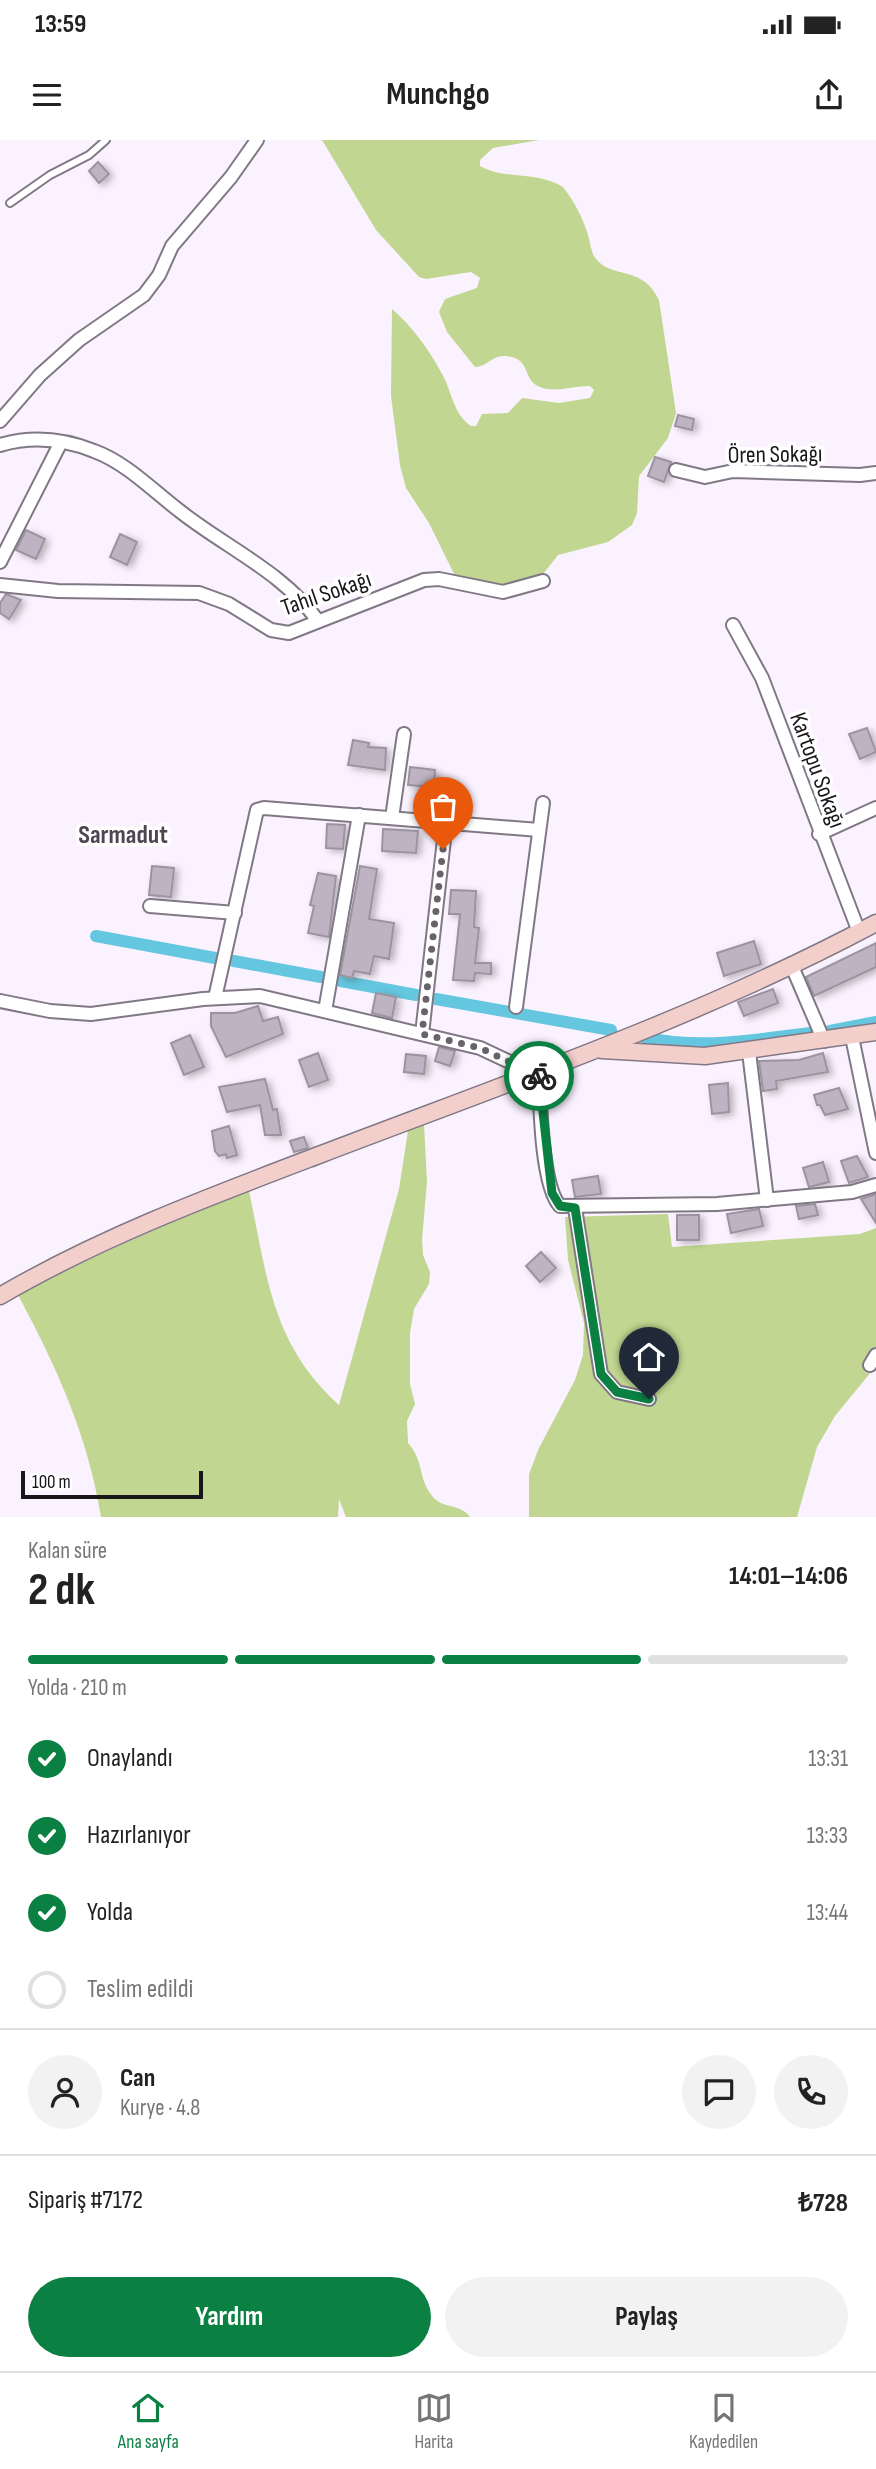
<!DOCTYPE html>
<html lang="tr">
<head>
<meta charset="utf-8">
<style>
  :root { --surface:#fff; --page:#f2f2f2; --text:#222; --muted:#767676; --line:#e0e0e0; --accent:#0b8043 }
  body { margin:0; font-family:"Sofia Sans Condensed",sans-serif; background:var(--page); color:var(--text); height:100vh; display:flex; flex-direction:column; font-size:26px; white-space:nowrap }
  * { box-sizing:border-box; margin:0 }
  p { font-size:23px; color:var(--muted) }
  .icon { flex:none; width:38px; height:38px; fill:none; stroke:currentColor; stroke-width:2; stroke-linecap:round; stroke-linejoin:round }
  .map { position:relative; height:1377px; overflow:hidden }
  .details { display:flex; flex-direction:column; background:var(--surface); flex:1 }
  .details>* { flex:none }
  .scale { position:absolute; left:21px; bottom:18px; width:182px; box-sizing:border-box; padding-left:7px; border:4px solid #19161b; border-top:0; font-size:19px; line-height:24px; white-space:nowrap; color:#19161b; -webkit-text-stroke:5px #fff; paint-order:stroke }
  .pin { position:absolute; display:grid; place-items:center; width:60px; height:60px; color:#fff; margin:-72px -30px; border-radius:50% 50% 50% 0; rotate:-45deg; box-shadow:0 0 7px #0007 }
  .pin .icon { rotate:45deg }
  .courier { position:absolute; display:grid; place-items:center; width:70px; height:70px; margin:-35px; border:5px solid #0b8043; border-radius:50%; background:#fff; color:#222; box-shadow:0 2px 9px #0007 }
  .head em { font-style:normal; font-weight:700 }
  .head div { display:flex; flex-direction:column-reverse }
  .head { display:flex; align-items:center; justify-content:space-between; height:119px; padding:0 28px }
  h1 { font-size:46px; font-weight:700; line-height:52px }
  .bar { display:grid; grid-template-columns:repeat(4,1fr); gap:10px 7px; align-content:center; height:84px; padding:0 28px }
  .bar i { height:9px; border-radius:5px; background:var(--line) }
  .bar .on { background:var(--accent) }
  .bar p { grid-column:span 4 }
  .line { display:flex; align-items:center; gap:18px; padding:0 28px; border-top:2px solid var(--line) }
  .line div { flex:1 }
  .round { display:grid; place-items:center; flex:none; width:74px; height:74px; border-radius:37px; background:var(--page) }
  ol { padding:0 28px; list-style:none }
  li { display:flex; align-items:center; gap:21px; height:77px }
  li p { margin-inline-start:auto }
  li .icon { padding:7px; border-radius:50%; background:var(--accent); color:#fff; stroke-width:4 }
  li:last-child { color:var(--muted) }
  li i { width:38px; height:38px; border:4px solid var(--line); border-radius:50% }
  .action { display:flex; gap:14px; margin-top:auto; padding:14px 28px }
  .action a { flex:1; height:80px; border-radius:42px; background:var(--accent); color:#fff; font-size:28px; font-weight:700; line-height:80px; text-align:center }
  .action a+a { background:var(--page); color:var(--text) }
  .status { display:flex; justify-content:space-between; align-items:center; height:49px; padding:0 35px; background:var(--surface); direction:ltr }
  .status svg { height:19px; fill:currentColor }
  header { display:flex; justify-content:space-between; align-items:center; height:91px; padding:0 28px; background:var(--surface); font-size:32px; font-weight:700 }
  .tab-bar { display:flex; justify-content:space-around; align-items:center; height:98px; border-top:2px solid var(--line); background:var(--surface); font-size:19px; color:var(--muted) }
  .tab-bar a { display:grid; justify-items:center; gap:4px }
  .tab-bar .on { color:var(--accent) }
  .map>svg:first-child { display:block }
  .green { fill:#c1d690 }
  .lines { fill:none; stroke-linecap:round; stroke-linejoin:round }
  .canal { stroke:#65c6df; stroke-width:12 }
  .building { fill:#bdb3c2; stroke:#9c93a1; stroke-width:2; filter:url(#shadow) }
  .lane-casing { stroke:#817886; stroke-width:10 }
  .street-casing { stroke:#817886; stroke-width:16 }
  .secondary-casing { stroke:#817886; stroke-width:19 }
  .lane { stroke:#fff; stroke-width:6 }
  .street { stroke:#fff; stroke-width:12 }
  .secondary { stroke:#f3cfcc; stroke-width:16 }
  .done { stroke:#68636a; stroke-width:7; stroke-dasharray:0 12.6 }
  .route { stroke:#0b8043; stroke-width:9 }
  .labels { text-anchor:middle; stroke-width:7; stroke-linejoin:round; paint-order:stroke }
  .street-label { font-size:24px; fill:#19161b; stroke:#fff }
  .neighbourhood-label { font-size:26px; font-weight:bold; fill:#4d4551; stroke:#fff }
</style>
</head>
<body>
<div class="status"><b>13:59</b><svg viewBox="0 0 49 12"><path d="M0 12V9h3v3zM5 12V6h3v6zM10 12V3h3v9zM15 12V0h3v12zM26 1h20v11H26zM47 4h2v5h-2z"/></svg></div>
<header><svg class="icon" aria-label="menu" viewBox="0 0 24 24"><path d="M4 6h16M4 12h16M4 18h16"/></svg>Munchgo<svg class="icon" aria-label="share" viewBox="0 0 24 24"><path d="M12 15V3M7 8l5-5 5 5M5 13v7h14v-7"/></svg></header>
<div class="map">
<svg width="876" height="1377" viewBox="0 0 876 1377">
  <defs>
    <filter id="shadow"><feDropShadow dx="4" dy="2.5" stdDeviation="3.5" flood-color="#0004"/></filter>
  </defs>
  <rect width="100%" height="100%" fill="#faf2fe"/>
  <g class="green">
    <path d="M322,0h217l-46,8 -13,12v6c24,14 58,5 83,21 11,14 20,31 25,48 2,6 3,16 6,21 16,25 48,7 65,44l17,113 -8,25 -29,38 -2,37 -5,12 -24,17 -50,13 -15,19 -15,8 -20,6 -52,-10 -27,-55 -23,-35 -6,-23 -9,-69 1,-87c20,17 38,42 50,65 10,17 11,40 29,52h5l6,-12 26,-1 14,-15 37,5 31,-5 4,-8 -4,-4c-17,0 -35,7 -50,1 -19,-7 -7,-29 -35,-31 -13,-1 -18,11 -30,11l-28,-35 -8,-20 6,-13 32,-11 3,-10 -9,-6 -45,7 -7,-2 -43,-47z"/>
    <path d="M424,984l3,57 -5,59 1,15 7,17 -1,12 -15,25 -4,24v51l5,20 -8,17 1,22c17,19 9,35 25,54 10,12 27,6 37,20h-124l-7,-18 -1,18h-237c-13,-82 -45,-151 -84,-224l129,-60 103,-42c18,84 22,153 90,214l60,-216 9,-58z"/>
    <path d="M668,1074l4,33 188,-13 16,-6v138l-41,50 -18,31 -20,70h-268v-43l10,-26 36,-68 8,-25 1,-32 -16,-63 -3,-43z"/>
  </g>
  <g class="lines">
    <g class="canal">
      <path d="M96,796l119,22"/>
      <path d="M234,821l87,16"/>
      <path d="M341,841l75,14"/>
      <path d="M436,859l175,31"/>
      <path d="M830,891l46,-9"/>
      <path d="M643,897c61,13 107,3 167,-4"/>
    </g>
  </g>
  <g class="building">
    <path d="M98,22l11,12 -10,9 -10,-12z"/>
    <path d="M678,275l16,4 -2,11 -17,-4z"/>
    <path d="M655,317l16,5 -7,20 -16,-6z"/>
    <path d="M26,390l19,9 -9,20 -20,-9z"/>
    <path d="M120,394l17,8 -10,23 -17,-8z"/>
    <path d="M6,454l15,6 -12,19 -9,-6v-10z"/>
    <path d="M867,588l9,24 -16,7 -11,-25z"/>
    <path d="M353,600l16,3 -1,4 18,1 -1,22 -37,-5z"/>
    <path d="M410,627l25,3 -1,17 -26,-2z"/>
    <path d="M327,684l18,1 -2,24 -17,-1z"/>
    <path d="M383,689l35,2 -2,22 -34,-2z"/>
    <path d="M152,726l22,2 -3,29 -22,-2z"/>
    <path d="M360,726l17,3 -8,50 25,4 -5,36 -15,-3 -4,18 -16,-3 -2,7 -12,-3z"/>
    <path d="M318,733l18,3 -7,61 -21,-4 6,-27 -4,-1z"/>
    <path d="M451,750l25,1 -2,36 5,1 -4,35h16v11l-16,-1 -1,8 -21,-1 7,-66h-11z"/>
    <path d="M754,801l7,23 -37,12 -7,-23z"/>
    <path d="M876,803v24l-62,29 -8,-19z"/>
    <path d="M773,849l5,14 -34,13 -6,-14z"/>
    <path d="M376,853l20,4 -4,21 -20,-5z"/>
    <path d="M258,866l5,15 15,-4 5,17 -57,23 -15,-31v-13h24z"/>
    <path d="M190,895l14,32 -20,8 -13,-32z"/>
    <path d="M439,907l16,4 -5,15 -15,-5z"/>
    <path d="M318,913l10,27 -19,7 -10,-27z"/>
    <path d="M823,913l5,19 -52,9 1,8 -14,2 -4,-30 40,-1z"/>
    <path d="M406,914l20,2 -2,18 -20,-2z"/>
    <path d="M265,939l8,31 4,-1 4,26h-16l-5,-30 -33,7 -8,-25z"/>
    <path d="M728,943l1,29 -17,2 -3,-29z"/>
    <path d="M839,948l9,21 -23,6 -5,-10h-3l-3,-10z"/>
    <path d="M229,986l8,29 -10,3 -1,-4 -7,2 -4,-5 -3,-20z"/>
    <path d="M304,997l4,11 -14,4 -4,-11z"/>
    <path d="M857,1016l11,21 -19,6 -8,-22z"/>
    <path d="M823,1022l6,20 -20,5 -6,-19z"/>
    <path d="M598,1036l3,18 -26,3 -3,-17z"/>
    <path d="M876,1054v29l-15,-24z"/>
    <path d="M815,1064l3,11 -19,4 -3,-13z"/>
    <path d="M759,1069l4,17 -32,7 -4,-19z"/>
    <rect x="677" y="1075" width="22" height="25"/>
    <path d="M541,1112l15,16 -16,14 -14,-16z"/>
  </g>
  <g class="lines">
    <g class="lane-casing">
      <path id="lane" d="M10,63l40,-28 39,-20 17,-15"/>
    </g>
    <g class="street-casing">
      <g id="street">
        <path d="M0,281l40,-46 39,-35 65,-45 15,-20 13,-29 59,-69 26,-37"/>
        <path d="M0,305c31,-9 64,-6 94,6 33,12 59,40 87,61 46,36 103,61 137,109"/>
        <path d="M676,330l29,7 28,-6 127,4 16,-2"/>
        <path d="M0,422l61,-120"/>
        <path d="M0,445l58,6 141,2 30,11 42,26 18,3 135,-53 15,-1 64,13 40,-11"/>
        <path d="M733,485l29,53 97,254"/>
        <path d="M392,678l12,-84"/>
        <path d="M819,694l57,-26"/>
        <path d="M150,766l85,7"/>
        <path d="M791,824l33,77"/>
        <path d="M215,858l42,-188 7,-2 275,22"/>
        <path d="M0,861l50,10 41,3 112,-15 57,-3 220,52 53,25"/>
        <path d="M516,867l27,-204"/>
        <path d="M325,871l34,-196"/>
        <path d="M422,894l24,-212"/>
        <path d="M852,897l24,116"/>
        <path d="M749,912l18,148"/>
        <path d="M539,931c1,29 2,115 21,135l157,-2 135,-12 24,-7"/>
        <path d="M575,1068l26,166 16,18 32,7"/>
        <path d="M870,1225l6,-10"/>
      </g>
    </g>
    <g class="secondary-casing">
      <g id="secondary">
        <path d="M602,910l103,6 171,-24"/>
        <path d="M0,1156c101,-59 211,-100 319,-141 188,-72 379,-137 557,-232"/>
      </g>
    </g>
    <use href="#lane" class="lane"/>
    <use href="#street" class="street"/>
    <use href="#secondary" class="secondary"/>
  </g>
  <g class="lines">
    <path class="done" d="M443,709l-21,185 58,14 53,25 6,-2v5"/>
    <path class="route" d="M539,936l13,117 8,13 15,2 26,166 16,18 32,7"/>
  </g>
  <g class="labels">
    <g class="street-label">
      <text transform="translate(775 314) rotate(-1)" y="8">Ören Sokağı</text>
      <text transform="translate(326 453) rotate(-19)" y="8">Tahıl Sokağı</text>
      <text transform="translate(818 630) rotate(70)" y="8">Kartopu Sokağı</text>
    </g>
    <g class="neighbourhood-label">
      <text x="123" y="703">Sarmadut</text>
    </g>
  </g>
</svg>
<div class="scale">100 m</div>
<div class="pin" style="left:443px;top:709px;background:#ea580c"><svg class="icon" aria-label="bag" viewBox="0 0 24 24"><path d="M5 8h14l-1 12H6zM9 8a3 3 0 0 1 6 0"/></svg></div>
<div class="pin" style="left:649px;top:1259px;background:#1f2937"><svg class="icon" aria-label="home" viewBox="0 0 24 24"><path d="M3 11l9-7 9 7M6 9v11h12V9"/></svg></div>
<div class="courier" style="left:539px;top:936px"><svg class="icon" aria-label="bike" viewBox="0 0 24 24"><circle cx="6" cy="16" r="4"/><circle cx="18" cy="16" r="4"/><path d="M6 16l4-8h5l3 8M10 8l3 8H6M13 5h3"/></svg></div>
</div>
<section class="details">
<div class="head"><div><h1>2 dk</h1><p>Kalan süre</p></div><em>14:01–14:06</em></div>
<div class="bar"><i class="on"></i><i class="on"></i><i class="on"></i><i></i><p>Yolda · 210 m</p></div>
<ol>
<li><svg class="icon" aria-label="check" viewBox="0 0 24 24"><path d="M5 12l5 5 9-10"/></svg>Onaylandı<p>13:31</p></li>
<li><svg class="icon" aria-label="check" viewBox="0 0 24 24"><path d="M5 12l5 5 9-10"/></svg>Hazırlanıyor<p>13:33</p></li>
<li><svg class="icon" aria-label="check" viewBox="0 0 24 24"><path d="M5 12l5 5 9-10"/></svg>Yolda<p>13:44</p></li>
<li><i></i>Teslim edildi</li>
</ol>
<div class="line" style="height:126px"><a class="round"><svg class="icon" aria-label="person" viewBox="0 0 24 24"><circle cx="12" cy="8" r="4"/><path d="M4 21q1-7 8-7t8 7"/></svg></a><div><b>Can</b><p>Kurye · 4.8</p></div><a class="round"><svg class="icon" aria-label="chat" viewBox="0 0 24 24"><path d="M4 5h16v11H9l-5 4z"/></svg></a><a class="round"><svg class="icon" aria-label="phone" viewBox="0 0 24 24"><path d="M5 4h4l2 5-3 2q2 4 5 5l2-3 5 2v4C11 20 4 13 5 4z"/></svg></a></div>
<div class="line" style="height:91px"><div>Sipariş #7172</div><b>₺728</b></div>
<div class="action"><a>Yardım</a><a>Paylaş</a></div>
</section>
<nav class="tab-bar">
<a class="on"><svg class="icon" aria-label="home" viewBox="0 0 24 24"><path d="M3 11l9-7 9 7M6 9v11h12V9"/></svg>Ana sayfa</a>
<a><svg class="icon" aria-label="map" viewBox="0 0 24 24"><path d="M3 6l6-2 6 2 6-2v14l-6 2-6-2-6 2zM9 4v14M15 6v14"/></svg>Harita</a>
<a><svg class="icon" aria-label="saved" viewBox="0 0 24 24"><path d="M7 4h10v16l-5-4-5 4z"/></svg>Kaydedilen</a>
</nav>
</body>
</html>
